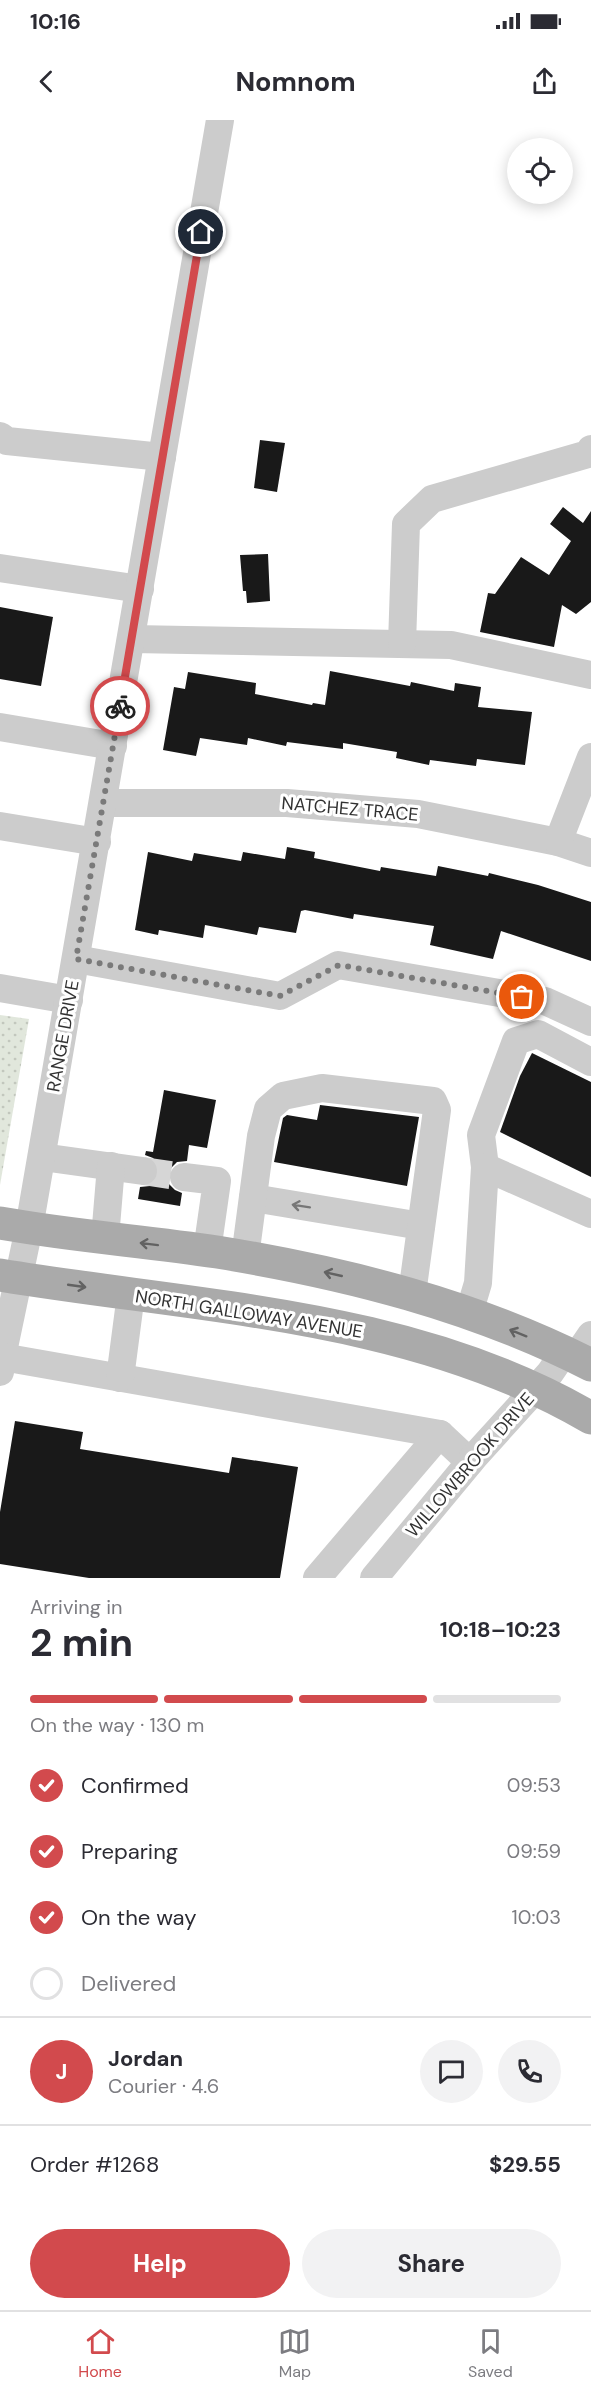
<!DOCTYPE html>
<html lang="en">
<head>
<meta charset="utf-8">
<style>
  :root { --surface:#fff; --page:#f2f2f3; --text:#2b2b33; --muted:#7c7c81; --line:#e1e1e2; --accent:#d24a4d }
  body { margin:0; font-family:"DM Sans",sans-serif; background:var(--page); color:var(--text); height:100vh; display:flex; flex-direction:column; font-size:22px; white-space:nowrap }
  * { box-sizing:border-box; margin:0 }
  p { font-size:20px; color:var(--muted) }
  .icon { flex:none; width:33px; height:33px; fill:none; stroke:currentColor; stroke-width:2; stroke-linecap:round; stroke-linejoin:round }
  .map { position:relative; height:1458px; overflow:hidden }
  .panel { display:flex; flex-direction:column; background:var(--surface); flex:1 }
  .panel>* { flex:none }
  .fabs { position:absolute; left:507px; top:18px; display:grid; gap:12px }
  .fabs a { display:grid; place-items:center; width:66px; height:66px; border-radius:50%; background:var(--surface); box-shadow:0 3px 15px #0003; font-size:30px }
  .pin { position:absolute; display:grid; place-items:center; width:51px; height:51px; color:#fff; margin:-26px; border:3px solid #fff; border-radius:50%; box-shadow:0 2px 6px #0007 }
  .courier { position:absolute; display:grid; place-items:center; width:60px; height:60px; margin:-30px; border:4px solid #d24a4d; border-radius:50%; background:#fff; color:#222; box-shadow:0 2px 8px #0007 }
  .overview em { font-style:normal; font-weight:700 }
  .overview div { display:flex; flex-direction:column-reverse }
  .overview { display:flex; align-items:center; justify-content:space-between; height:102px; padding:0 30px }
  h1 { font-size:39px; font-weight:700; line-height:45px }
  .bar { display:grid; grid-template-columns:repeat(4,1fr); gap:9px 6px; align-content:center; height:72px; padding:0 30px }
  .bar i { height:8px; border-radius:4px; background:var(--line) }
  .bar .selected { background:var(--accent) }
  .bar p { grid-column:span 4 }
  .line { display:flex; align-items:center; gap:15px; padding:0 30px; border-top:2px solid var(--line) }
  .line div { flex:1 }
  .round { display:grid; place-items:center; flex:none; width:63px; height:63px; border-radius:32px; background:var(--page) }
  ol { padding:0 30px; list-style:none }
  li { display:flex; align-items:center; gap:18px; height:66px }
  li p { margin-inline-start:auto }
  li .icon { padding:6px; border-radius:50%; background:var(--accent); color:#fff; stroke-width:4 }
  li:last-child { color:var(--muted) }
  li i { width:33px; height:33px; border:3px solid var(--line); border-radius:50% }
  .cta { display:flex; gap:12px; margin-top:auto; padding:12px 30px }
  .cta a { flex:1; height:69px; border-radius:36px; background:var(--accent); color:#fff; font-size:24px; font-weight:700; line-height:69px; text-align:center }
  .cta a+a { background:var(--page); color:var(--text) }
  .status { display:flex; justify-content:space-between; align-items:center; height:42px; padding:0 30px; background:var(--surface); direction:ltr }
  .status svg { height:16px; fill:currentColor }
  header { display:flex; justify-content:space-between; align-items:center; height:78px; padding:0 30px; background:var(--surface); font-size:27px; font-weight:700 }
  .menu { display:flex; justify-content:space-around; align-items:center; height:84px; border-top:2px solid var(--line); background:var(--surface); font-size:16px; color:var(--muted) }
  .menu a { display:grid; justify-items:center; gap:3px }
  .menu .selected { color:var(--accent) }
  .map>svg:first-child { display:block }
  .grass { fill:url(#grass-dots) }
  .building { fill:#191919 }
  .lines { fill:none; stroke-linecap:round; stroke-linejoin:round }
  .minor-tunnel { stroke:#d6d6d6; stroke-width:28; stroke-dasharray:28 14; stroke-linecap:butt }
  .minor { stroke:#ccc; stroke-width:28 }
  .major { stroke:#aaa; stroke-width:33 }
  .oneway { stroke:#777 }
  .oneway2 { stroke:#626262 }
  .done { stroke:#7a7a7a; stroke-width:6; stroke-dasharray:0 10.8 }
  .route { stroke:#d24a4d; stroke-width:8 }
  .labels { text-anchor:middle; stroke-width:6; stroke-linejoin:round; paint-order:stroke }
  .street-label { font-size:18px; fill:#323232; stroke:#fff }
</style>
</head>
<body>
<div class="status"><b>10:16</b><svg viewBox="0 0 49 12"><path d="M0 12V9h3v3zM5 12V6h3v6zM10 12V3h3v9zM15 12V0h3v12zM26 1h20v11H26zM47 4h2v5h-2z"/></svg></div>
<header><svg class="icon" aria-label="back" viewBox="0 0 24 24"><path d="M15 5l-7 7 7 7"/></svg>Nomnom<svg class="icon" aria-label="share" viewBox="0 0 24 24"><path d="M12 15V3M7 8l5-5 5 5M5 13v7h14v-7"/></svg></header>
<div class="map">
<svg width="591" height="1458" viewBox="0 0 591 1458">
  <defs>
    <pattern id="grass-dots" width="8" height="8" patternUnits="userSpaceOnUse" patternTransform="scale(1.5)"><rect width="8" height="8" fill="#e1e7dc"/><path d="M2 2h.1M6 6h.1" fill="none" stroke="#c2c7bd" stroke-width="1.8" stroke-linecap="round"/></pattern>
  </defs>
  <rect width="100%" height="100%" fill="#fff"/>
  <path class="grass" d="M0,895l29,4 -29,166z"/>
  <g class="building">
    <path d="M260,320l25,3 -8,49 -23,-4z"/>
    <path d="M563,387l20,16 8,-12v91l-15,12 -14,-9 -8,42 -74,-15 8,-39 7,1 26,-37 28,18 22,-34 -21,-17z"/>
    <path d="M268,434l2,47 -23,2 -1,-12h-3l-3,-36z"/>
    <path d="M0,487l53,10 -12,69 -41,-7z"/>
    <path d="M330,551l80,15 1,-4 43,9 1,-8 26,4 -3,20 54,5 -7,53 -48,-6 -1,7 -46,-6 -1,5 -33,-7 1,-6 -54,-9v6l-56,-7 -1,4 -38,-8 -1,7 -47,-7 -4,18 -33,-6 11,-63 11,2 3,-17 68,11 -1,11 57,11 1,-2 12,2z"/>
    <path d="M287,727l28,5 -1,6 66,13 1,-4 55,9 2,-10 50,10 1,-3 49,12 53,17v59l-90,-30 -8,28 -63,-14 4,-19 -80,-12 -1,5 -48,-9 -4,1 -5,22 -37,-6 -2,8 -52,-10 -2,13 -44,-8 -1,5 -23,-5 13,-78 44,9 2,-8 47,8 2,-9 42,7z"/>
    <path d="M532,933l59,29v95l-91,-45 20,-56z"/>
    <path d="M164,970l52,10 -9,48 -18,-3 -2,16 -10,1 -6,6 -3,6 1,10 6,6 7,3 -2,13 -42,-7 2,-12 10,-1 6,-4 3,-8 -1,-10 -5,-6 -8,-3 1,-4 7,1z"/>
    <path d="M320,985l99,12 -12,69 -133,-24 9,-44 4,-3 30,5z"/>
    <path d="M15,1301l68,11 -3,17 149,24 3,-16 66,10 -18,111h-191l-89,-14v-52z"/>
  </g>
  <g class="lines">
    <path class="minor-tunnel" d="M143,1051l41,6"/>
    <g class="minor">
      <path d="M0,316l7,5 155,16"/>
      <path d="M0,448l140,21"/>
      <path d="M132,519l319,6 140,30"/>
      <path d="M402,524l4,-120 26,-25 156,-45 3,-5"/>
      <path d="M0,607l113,19"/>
      <path d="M104,683h183l131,11 140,28 33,11"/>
      <path d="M0,706l97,16"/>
      <path d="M558,722l33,-85"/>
      <path d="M76,839l204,37 58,-31 207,36 46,21"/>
      <path d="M0,868l69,12"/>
      <path d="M42,1037l101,14"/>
      <path d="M485,1047l-4,-32 35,-94 22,-7 53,28"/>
      <path d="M184,1057l33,4 -10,70"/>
      <path d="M253,1078l168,28"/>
      <path d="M105,1118l6,-72"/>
      <path d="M245,1137l16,-121 7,-27 15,-13 39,-8 111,13 4,9 -25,184"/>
      <path d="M469,1193l9,-30 7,-116 106,47"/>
      <path d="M0,1236l2,1 27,-129 191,-1108"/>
      <path d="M576,1237l15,-22"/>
      <path d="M0,1252l2,-15 438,77 30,28"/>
      <path d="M120,1258l11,-84"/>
      <path d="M317,1458l123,-144"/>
      <path d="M374,1458l101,-122 75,-83 15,-22"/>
    </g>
    <g class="major">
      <path d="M0,1103c72,13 145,18 217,29 129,21 256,53 374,113"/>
      <path d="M0,1155c199,33 412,38 591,143"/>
    </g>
  </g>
  <defs><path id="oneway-shaft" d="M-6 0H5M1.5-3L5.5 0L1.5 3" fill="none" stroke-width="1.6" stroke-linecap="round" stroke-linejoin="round" transform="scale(1.5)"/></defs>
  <use class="oneway" href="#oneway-shaft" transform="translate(301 1086) rotate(-171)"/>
  <g class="oneway2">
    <use href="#oneway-shaft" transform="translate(149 1124) rotate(-173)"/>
    <use href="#oneway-shaft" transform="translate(333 1154) rotate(-167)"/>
    <use href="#oneway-shaft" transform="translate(77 1166) rotate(8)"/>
    <use href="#oneway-shaft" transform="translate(518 1213) rotate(-158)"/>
  </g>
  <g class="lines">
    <path class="done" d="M120,586l-44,253 204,37 59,-31 183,32"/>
    <path class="route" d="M120,586l81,-474"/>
  </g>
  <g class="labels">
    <g class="street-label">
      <text transform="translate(350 689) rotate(5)" y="6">NATCHEZ TRACE</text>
      <text transform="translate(63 916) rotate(-80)" y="6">RANGE DRIVE</text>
      <text transform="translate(249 1194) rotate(9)" y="6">NORTH GALLOWAY AVENUE</text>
      <text transform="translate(470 1345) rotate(-49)" y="6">WILLOWBROOK DRIVE</text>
    </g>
  </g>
</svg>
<div class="fabs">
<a><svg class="icon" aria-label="locate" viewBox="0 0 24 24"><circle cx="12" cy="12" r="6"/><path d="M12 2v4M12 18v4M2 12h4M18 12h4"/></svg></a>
</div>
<div class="pin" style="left:522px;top:877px;background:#ea580c"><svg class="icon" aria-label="bag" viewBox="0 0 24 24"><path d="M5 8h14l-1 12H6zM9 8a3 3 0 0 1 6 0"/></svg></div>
<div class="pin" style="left:201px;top:112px;background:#1f2937"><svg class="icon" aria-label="home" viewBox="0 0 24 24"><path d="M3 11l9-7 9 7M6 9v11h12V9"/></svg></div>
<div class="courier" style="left:120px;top:586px"><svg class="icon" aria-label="bike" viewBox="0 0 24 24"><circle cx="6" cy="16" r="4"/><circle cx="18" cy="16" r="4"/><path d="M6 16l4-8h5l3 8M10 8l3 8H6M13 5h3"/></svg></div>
</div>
<section class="panel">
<div class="overview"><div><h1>2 min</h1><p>Arriving in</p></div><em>10:18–10:23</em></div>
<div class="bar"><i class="selected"></i><i class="selected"></i><i class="selected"></i><i></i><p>On the way · 130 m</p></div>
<ol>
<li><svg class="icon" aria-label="check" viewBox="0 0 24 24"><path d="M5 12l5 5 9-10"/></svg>Confirmed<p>09:53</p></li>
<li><svg class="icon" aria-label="check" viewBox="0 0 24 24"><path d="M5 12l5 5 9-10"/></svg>Preparing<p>09:59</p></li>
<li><svg class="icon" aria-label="check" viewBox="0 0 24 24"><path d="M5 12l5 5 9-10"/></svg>On the way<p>10:03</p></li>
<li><i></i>Delivered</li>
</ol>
<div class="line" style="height:108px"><b class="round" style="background:var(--accent);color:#fff">J</b><div><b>Jordan</b><p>Courier · 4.6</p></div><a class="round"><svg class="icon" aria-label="chat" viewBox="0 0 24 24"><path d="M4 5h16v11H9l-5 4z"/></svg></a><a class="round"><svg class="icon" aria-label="phone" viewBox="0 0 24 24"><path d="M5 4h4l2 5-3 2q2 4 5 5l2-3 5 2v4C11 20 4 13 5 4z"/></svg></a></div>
<div class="line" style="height:78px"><div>Order #1268</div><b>$29.55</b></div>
<div class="cta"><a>Help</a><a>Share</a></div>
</section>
<nav class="menu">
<a class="selected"><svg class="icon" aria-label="home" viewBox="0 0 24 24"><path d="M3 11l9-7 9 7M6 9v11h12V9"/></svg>Home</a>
<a><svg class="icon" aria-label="map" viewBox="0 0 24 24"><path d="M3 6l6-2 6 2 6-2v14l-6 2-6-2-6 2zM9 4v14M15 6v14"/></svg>Map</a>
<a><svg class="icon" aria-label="saved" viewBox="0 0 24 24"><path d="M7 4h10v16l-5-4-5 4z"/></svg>Saved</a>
</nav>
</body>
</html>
